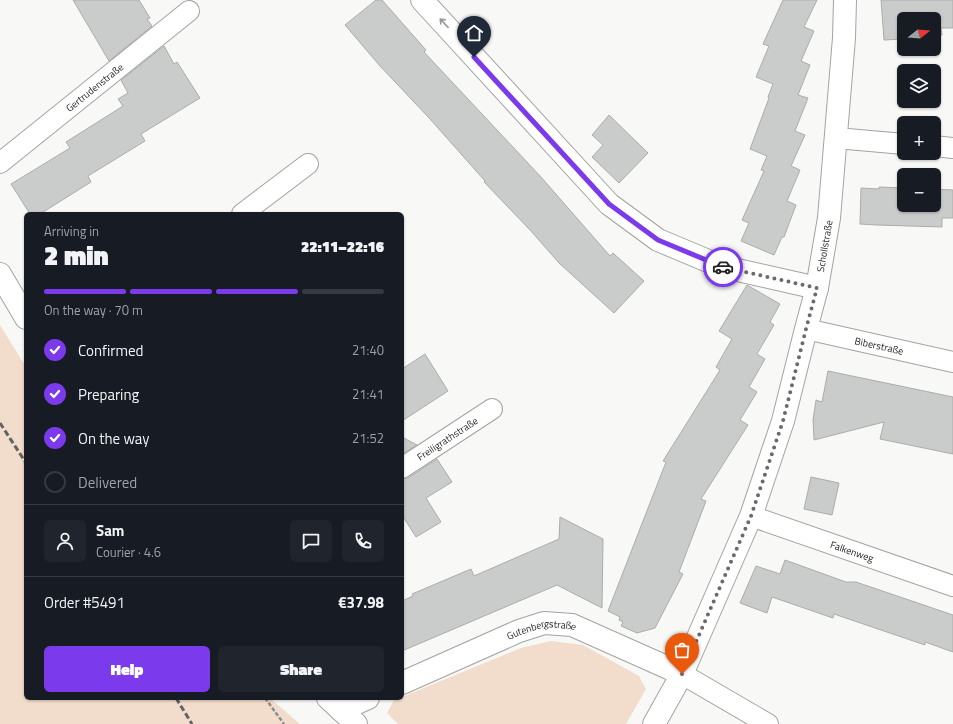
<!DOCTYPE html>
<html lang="en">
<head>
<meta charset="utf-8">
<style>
  :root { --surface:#171b24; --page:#20242c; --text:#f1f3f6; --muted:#9ea1a6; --line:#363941; --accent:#7c3aed }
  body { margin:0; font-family:"Titillium Web",sans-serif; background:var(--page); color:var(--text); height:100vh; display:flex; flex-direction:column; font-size:15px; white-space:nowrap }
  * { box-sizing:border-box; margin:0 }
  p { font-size:13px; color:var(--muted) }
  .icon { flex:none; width:22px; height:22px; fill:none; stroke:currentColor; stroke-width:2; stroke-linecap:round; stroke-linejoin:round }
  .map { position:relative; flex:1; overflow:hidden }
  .panel { position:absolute; left:24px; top:212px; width:380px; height:488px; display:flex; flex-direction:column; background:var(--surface); border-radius:6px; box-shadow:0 1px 3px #0004 }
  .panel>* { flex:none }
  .needle { width:26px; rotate:73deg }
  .fabs { position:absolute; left:897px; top:12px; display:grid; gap:8px }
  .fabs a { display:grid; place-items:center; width:44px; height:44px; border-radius:6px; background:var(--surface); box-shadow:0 1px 3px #0004; font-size:20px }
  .pin { position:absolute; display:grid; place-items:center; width:34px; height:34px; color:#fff; margin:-41px -17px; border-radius:50% 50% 50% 0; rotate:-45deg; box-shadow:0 0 4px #0007 }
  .pin .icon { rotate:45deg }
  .courier { position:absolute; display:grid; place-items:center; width:40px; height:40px; margin:-20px; border:3px solid #7c3aed; border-radius:50%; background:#fff; color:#222; box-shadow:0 1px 5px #0007 }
  .head em { font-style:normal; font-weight:800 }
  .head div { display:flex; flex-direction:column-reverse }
  .head { display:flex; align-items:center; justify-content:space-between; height:68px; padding:0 20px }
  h1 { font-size:26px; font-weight:800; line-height:30px }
  .bar { display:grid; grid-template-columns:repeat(4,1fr); gap:6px 4px; align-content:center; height:48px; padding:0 20px }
  .bar i { height:5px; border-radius:3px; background:var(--line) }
  .bar .selected { background:var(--accent) }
  .bar p { grid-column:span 4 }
  .line { display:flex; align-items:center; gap:10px; padding:0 20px; border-top:1px solid var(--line) }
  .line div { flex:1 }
  .round { display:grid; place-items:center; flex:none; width:42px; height:42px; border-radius:6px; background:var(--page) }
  ol { padding:0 20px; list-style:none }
  li { display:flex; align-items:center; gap:12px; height:44px }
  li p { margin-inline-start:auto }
  li .icon { padding:4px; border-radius:50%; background:var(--accent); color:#fff; stroke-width:4 }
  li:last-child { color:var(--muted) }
  li i { width:22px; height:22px; border:2px solid var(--line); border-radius:50% }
  .cta { display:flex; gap:8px; margin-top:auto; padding:8px 20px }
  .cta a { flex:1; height:46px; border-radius:6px; background:var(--accent); color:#fff; font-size:16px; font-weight:800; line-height:46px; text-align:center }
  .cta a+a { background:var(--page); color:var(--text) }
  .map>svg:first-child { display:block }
  .green { fill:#f2dccc }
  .building { fill:#c9ccca; stroke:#abadab }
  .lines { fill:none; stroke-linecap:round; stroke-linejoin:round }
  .service-casing { stroke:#a3a4a1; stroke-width:22 }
  .minor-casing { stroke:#a3a4a1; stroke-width:24 }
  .path { stroke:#8d8e8c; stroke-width:2.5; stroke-dasharray:4 2; stroke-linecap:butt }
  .service { stroke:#fff; stroke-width:20 }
  .minor { stroke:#fff; stroke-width:22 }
  .rail { stroke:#636462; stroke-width:3; stroke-dasharray:6 3; stroke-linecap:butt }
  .oneway { stroke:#9a9a99 }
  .done { stroke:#6a6b69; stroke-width:4; stroke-dasharray:0 7.2 }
  .route { stroke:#7c3aed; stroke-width:5 }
  .labels { text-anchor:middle; stroke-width:3; stroke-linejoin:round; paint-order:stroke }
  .street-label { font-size:10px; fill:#1e1f1d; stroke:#fffffe }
</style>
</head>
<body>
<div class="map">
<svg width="953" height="724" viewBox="0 0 953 724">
  <rect width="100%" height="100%" fill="#f8f9f6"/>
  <g class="green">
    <path d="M0,325l26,42v331h244l30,26h-300z"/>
    <path d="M551,641l32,4 56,31 7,13 -20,35h-228l-11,-11 7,-13 8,-2v-1l119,-49z"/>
  </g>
  <g class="building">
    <path d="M73,0h66l11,18 -3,1 5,7 -43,35z"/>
    <path d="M376,0h6l44,50 -2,2 117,125 69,79 3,-3 31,28 -30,32 -55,-50 -28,-32 -47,-49 1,-1 -55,-62 -50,-53 -35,-41z"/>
    <path d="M783,0h34l-13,27 10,4 -13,30 9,4 -12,30 10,3 -13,33 10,4 -14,31 9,4 -13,31 9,4 -12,32h-2l-8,18 -33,-14 8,-18 -7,-3 22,-49 -3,-1 6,-14 -17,-7 19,-51 -1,-1 5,-13 -17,-7 13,-31 -6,-2z"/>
    <path d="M881,0h72v28h-12l1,7 -8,1v-17h-30v20l-20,1z"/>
    <path d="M164,46l10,18 3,-2 23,36 -59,36 4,7 -57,35 3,6 -51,32h-10l-19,-30 59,-36 -4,-6 57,-36 -5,-7 10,-6 -7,-13z"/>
    <path d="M609,115l39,38 -29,30 -27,-26 11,-12 -11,-10z"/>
    <path d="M879,187l25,1v17h30v-16l19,1v28h-11v9l-65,-2 -17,-1 1,-36 18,1z"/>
    <path d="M747,285l33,19 -10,18 4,3 -17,29 8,5 -16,28 8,5 -17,28 8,5 -47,74 5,2 -27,71 4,2 -28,54 -18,5 -16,-7 2,-4 -4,-2 1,-3 -12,-6 58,-149 -3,-1 57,-91 -4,-3 16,-28 -13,-8z"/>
    <path d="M425,354l23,37 -46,30v-52z"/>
    <path d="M828,371l125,26v57l-73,-15 4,-17 -70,18 -1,-20 3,-20 6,2z"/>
    <path d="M402,437l15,8 -15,9z"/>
    <path d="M437,459l15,23 -26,16 15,24 -25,15 -14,-22v-36l6,-1z"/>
    <path d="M811,477l28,6 -7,32 -28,-6z"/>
    <path d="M560,517l43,22 -1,69 -45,-23 -155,66v-50l11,-5 -1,-2 59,-25 3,7 85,-37z"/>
    <path d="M785,560l61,22h10l97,33v37l-28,-10v3l-91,-31 -1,4 -61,-21 -5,16 -27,-10 16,-37 24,8z"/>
  </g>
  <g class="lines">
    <g class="service-casing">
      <g id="service">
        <path d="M836,138l68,6"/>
        <path d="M934,146l19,2"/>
        <path id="s1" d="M0,163l189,-152"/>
        <path d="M242,214l66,-50"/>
        <path id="s2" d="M806,329l147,33"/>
        <path id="s3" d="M402,468l90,-59"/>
        <path id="s4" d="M751,516l202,70"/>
        <path d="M682,674l86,50"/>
      </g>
    </g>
    <g class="minor-casing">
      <g id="minor">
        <path d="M422,0l187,204 49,36 62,26 97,22"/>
        <path d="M0,274l26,44"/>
        <path id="s5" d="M402,683l117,-52 25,-8 28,2 110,49"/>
        <path d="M328,698l28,26"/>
        <path d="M341,710l27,-12"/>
        <path id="s6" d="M654,724l28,-50 69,-158 32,-95 23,-92 11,-41 12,-70 15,-180 1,-38"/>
      </g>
    </g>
    <path class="path" d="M265,698l19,26"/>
    <use href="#service" class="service"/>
    <use href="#minor" class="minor"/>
    <g class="rail">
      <path d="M0,423l26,40"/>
      <path d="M176,698l16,26"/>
    </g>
  </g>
  <defs><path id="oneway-shaft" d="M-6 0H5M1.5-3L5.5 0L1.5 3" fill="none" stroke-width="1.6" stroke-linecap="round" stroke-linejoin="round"/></defs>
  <use class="oneway" href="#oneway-shaft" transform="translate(444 23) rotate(-133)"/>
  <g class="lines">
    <path class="done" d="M682,674l69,-158 32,-95 23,-92 11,-41 -94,-21"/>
    <path class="route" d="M474,57l135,147 49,36 65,27"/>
  </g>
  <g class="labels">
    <g class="street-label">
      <text dy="4" stroke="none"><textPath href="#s1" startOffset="121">Gertrudenstraße</textPath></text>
      <text dy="4" stroke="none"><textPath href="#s6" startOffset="510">Schollstraße</textPath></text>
      <text dy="4" stroke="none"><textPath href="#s2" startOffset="75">Biberstraße</textPath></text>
      <text dy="4" stroke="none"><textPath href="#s3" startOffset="54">Freiligrathstraße</textPath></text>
      <text dy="4" stroke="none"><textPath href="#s4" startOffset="107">Falkenweg</textPath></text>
      <text dy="4" stroke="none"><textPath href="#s5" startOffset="151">Gutenbergstraße</textPath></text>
    </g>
  </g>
</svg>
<div class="fabs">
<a><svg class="needle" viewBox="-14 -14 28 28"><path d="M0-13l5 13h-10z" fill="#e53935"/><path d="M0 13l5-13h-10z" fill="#9ea1a6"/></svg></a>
<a><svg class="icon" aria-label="layers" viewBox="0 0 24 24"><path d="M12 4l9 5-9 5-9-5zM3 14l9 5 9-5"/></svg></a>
<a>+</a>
<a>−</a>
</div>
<div class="pin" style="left:682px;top:674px;background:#ea580c"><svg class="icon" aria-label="bag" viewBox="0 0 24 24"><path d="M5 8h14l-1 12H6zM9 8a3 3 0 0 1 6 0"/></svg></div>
<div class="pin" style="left:474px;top:57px;background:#1f2937"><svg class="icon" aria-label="home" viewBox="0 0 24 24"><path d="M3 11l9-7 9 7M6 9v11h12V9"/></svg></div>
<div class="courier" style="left:723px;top:267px"><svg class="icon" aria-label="car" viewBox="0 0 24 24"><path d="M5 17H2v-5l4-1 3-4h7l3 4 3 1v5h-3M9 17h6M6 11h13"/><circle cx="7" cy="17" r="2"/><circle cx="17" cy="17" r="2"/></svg></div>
<section class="panel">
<div class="head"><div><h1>2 min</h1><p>Arriving in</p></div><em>22:11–22:16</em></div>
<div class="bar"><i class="selected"></i><i class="selected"></i><i class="selected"></i><i></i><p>On the way · 70 m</p></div>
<ol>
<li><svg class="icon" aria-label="check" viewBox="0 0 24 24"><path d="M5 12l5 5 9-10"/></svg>Confirmed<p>21:40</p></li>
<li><svg class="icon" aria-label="check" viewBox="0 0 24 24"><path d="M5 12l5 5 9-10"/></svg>Preparing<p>21:41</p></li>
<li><svg class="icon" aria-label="check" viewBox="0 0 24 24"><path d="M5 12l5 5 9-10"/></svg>On the way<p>21:52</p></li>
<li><i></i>Delivered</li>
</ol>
<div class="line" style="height:72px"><a class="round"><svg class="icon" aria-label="person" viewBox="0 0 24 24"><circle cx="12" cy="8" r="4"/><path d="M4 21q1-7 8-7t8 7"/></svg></a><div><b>Sam</b><p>Courier · 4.6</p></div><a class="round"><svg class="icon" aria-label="chat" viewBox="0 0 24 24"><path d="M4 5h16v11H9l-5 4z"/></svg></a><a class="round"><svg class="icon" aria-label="phone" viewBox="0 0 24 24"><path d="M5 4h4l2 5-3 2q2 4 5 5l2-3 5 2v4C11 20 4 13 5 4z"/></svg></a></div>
<div class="line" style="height:52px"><div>Order #5491</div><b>€37.98</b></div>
<div class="cta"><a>Help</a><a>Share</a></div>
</section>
</div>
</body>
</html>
